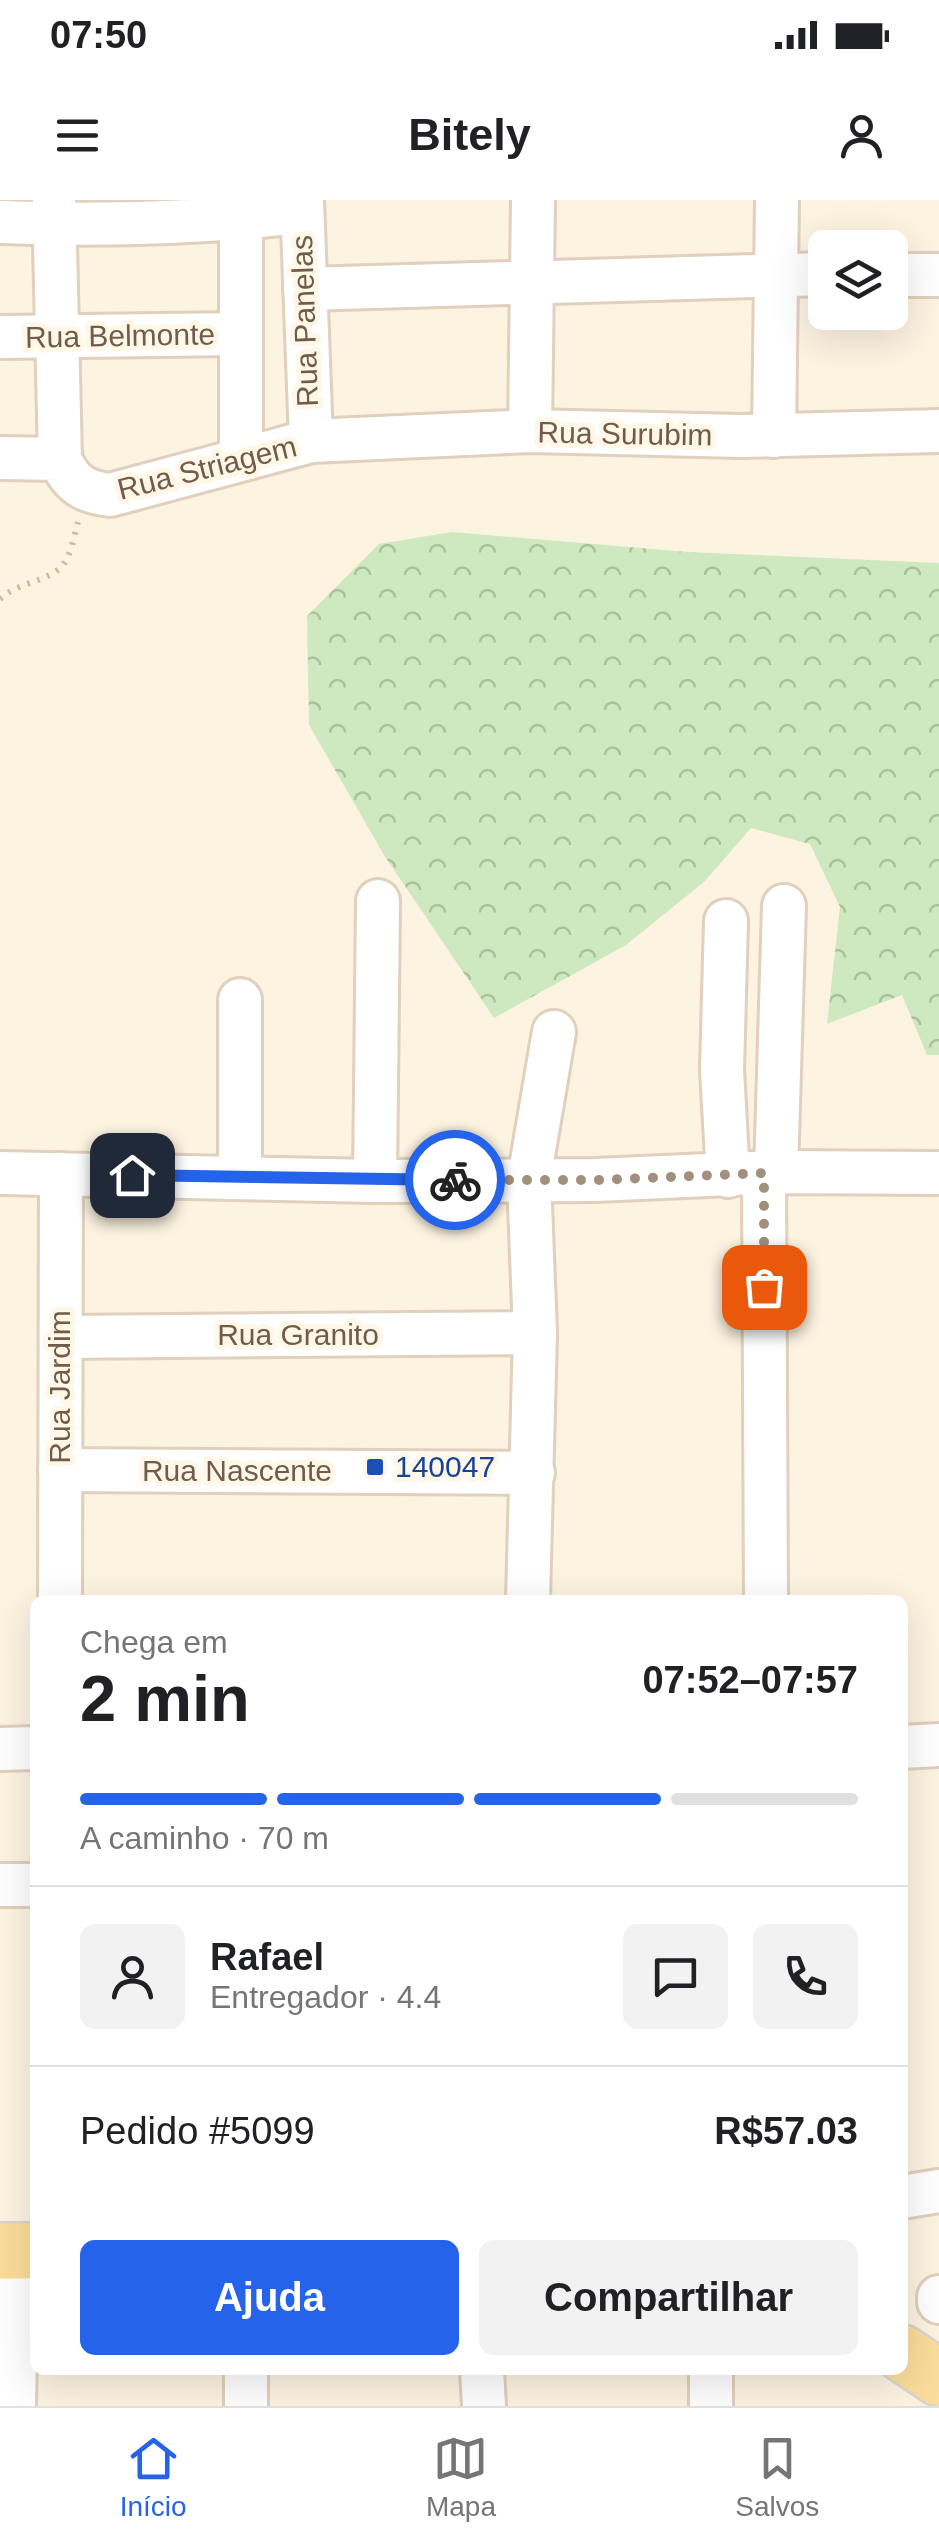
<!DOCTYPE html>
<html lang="pt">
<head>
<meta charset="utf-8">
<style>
  :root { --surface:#fff; --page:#f2f2f2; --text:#202124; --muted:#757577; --line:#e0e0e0; --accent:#2563eb }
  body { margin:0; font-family:Helvetica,sans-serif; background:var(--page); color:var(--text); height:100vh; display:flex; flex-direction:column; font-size:38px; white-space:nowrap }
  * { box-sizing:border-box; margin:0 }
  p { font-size:32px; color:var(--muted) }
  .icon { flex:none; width:55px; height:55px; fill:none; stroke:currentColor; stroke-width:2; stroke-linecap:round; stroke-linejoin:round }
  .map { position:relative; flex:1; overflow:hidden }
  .details { position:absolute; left:30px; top:1395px; width:878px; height:780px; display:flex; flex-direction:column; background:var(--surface); border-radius:15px; box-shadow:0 10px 40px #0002 }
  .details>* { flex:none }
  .tools { position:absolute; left:808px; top:30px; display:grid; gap:20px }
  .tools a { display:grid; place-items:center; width:100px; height:100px; border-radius:15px; background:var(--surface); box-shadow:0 10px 40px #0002; font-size:50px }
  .pin { position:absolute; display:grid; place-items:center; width:85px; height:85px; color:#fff; margin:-42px; border-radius:20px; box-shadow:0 5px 15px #0006 }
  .courier { position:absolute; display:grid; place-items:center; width:100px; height:100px; margin:-50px; border:8px solid #2563eb; border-radius:50%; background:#fff; color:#222; box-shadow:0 2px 12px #0007 }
  .summary em { font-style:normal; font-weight:700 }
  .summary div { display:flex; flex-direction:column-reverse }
  .summary { display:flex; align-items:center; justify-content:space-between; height:170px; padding:0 50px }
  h1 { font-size:65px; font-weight:700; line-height:75px }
  .bar { display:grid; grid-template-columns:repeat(4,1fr); gap:15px 10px; align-content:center; height:120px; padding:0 50px }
  .bar i { height:12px; border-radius:8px; background:var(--line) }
  .bar .on { background:var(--accent) }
  .bar p { grid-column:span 4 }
  .line { display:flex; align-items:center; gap:25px; padding:0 50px; border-top:2px solid var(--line) }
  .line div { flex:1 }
  .round { display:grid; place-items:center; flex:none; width:105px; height:105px; border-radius:15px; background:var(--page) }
  .primary-button { display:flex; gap:20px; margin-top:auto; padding:20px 50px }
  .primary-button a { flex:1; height:115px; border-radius:15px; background:var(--accent); color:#fff; font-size:40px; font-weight:700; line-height:115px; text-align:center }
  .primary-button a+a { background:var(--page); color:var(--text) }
  .status { display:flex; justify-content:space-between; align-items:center; height:70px; padding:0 50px; background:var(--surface); direction:ltr }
  .status svg { height:28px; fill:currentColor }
  header { display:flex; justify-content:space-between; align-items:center; height:130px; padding:0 50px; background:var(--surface); font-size:45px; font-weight:700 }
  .tab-bar { display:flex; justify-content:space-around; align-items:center; height:140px; border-top:2px solid var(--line); background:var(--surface); font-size:28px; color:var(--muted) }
  .tab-bar a { display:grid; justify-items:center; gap:5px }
  .tab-bar .on { color:var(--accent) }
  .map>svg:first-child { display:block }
  .forest { fill:url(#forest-crowns) }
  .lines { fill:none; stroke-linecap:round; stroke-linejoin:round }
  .minor-casing { stroke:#e0d0bd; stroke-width:48 }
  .major-casing { stroke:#dad4d0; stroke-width:60 }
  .path { stroke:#d5b79d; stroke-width:6; stroke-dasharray:2.5 8; stroke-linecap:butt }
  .minor { stroke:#fff; stroke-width:42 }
  .major { stroke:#fadd9a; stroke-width:55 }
  .done { stroke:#a2907e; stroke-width:10; stroke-dasharray:0 18 }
  .route { stroke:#2563eb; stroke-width:12 }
  .transit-dot { fill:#1a4fb4; stroke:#fff7e7; stroke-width:4 }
  .labels { text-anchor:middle; stroke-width:10; stroke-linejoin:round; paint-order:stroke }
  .street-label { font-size:30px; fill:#725b49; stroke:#fff7e7 }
  .transit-label { font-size:30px; fill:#164399; stroke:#fff7e7; text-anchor:start }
</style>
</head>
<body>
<div class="status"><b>07:50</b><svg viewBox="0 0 49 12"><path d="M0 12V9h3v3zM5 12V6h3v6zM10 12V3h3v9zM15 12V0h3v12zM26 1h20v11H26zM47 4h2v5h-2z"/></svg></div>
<header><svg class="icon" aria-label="menu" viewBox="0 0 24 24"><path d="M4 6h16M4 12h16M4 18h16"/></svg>Bitely<svg class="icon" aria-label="person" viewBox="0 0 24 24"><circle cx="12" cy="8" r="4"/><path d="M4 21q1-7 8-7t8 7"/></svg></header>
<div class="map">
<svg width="939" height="2206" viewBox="0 0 939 2206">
  <defs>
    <pattern id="forest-crowns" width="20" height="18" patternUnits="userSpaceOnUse" patternTransform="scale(2.5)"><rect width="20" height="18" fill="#cee9c0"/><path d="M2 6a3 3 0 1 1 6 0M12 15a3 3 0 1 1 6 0" fill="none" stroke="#acc09e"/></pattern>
  </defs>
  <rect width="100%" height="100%" fill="#fcf3e1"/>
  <path class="forest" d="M452,332l236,20 251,11v492h-12l-25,-60 -75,29 13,-117 -30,-63 -59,-16 -46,53 -79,64 -132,73 -110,-163 -75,-130 -2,-109 72,-72z"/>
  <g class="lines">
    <g class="minor-casing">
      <g id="minor">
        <path d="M54,0l6,259"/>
        <path d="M241,0v258"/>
        <path d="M302,0l9,241"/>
        <path d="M0,22c100,4 202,1 301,-10"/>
        <path d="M890,75h49"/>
        <path d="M305,89l520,-15"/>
        <path d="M0,137l240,-3"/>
        <path d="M530,231l3,-231"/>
        <path d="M774,236l3,-236"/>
        <path d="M0,258l60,1c11,25 24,33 50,36l201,-54 219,-10 211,5 198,-5"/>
        <path d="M726,721l-4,149 6,106"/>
        <path d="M776,972l8,-266"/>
        <path d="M0,973l375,8 221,-1 180,-8 163,1"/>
        <path d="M764,973l2,427"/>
        <path d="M240,978v-178"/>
        <path d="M375,981l3,-280"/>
        <path d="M61,1137l474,-4"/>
        <path d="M60,1270l473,3"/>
        <path d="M60,1400l1,-426"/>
        <path d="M528,1400l7,-267 -6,-154 25,-147"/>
        <path d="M902,1547l37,-2"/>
        <path d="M0,1549l35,-1"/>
        <path d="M0,1685h35"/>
        <path d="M902,1997l37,-6"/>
        <path d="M939,2097v5"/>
        <path d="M482,2170l2,36"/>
        <path d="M711,2170v36"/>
        <path d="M14,2206l3,-155"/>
        <path d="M246,2206v-36"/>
      </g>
    </g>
    <g class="major-casing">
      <g id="major">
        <path d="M0,2051h35"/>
        <path d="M902,2153l37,25"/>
      </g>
    </g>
    <path class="path" d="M0,399c17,-16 41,-16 59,-30 12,-10 15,-33 19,-47"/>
    <use href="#minor" class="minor"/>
    <use href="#major" class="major"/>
  </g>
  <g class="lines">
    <path class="done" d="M455,980h141l168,-7v114"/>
    <path class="route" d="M132,975l323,5"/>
  </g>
  <rect class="transit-dot" x="365" y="1257" width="20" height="20" rx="5"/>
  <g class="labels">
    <g class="street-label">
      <text transform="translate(305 121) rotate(-92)" y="10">Rua Panelas</text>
      <text transform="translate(120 136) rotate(-1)" y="10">Rua Belmonte</text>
      <text transform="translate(625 234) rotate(1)" y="10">Rua Surubim</text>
      <text transform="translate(207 268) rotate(-14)" y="10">Rua Striagem</text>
      <text x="298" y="1145">Rua Granito</text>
      <text transform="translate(60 1187) rotate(-90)" y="10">Rua Jardim</text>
      <text x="237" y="1281">Rua Nascente</text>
    </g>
    <g class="transit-label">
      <text x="395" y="1277">140047</text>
    </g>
  </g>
</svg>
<div class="tools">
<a><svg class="icon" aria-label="layers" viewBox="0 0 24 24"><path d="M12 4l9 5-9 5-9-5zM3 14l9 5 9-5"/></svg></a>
</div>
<div class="pin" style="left:764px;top:1087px;background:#ea580c"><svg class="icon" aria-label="bag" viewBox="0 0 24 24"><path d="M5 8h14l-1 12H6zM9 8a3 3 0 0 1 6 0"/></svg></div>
<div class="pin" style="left:132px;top:975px;background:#1f2937"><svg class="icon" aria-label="home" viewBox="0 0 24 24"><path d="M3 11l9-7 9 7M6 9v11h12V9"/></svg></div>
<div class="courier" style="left:455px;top:980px"><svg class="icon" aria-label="bike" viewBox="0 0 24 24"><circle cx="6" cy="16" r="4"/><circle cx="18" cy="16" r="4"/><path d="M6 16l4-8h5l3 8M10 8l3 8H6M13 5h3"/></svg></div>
<section class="details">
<div class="summary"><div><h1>2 min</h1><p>Chega em</p></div><em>07:52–07:57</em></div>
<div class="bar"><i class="on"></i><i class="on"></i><i class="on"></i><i></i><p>A caminho · 70 m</p></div>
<div class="line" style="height:180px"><a class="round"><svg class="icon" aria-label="person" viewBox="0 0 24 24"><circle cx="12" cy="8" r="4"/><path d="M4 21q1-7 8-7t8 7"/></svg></a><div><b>Rafael</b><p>Entregador · 4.4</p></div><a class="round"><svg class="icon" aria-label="chat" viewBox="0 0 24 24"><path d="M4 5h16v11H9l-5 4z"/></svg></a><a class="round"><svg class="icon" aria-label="phone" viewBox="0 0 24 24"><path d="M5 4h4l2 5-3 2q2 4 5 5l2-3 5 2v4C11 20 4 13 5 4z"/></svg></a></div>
<div class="line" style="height:130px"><div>Pedido #5099</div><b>R$57.03</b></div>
<div class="primary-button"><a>Ajuda</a><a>Compartilhar</a></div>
</section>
</div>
<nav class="tab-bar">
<a class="on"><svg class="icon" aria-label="home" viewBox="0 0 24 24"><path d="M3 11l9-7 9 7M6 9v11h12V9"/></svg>Início</a>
<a><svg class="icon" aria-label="map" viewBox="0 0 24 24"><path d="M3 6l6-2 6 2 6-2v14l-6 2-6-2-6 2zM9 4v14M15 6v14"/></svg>Mapa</a>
<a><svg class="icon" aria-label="saved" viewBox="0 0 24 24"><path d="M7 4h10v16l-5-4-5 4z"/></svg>Salvos</a>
</nav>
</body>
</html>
